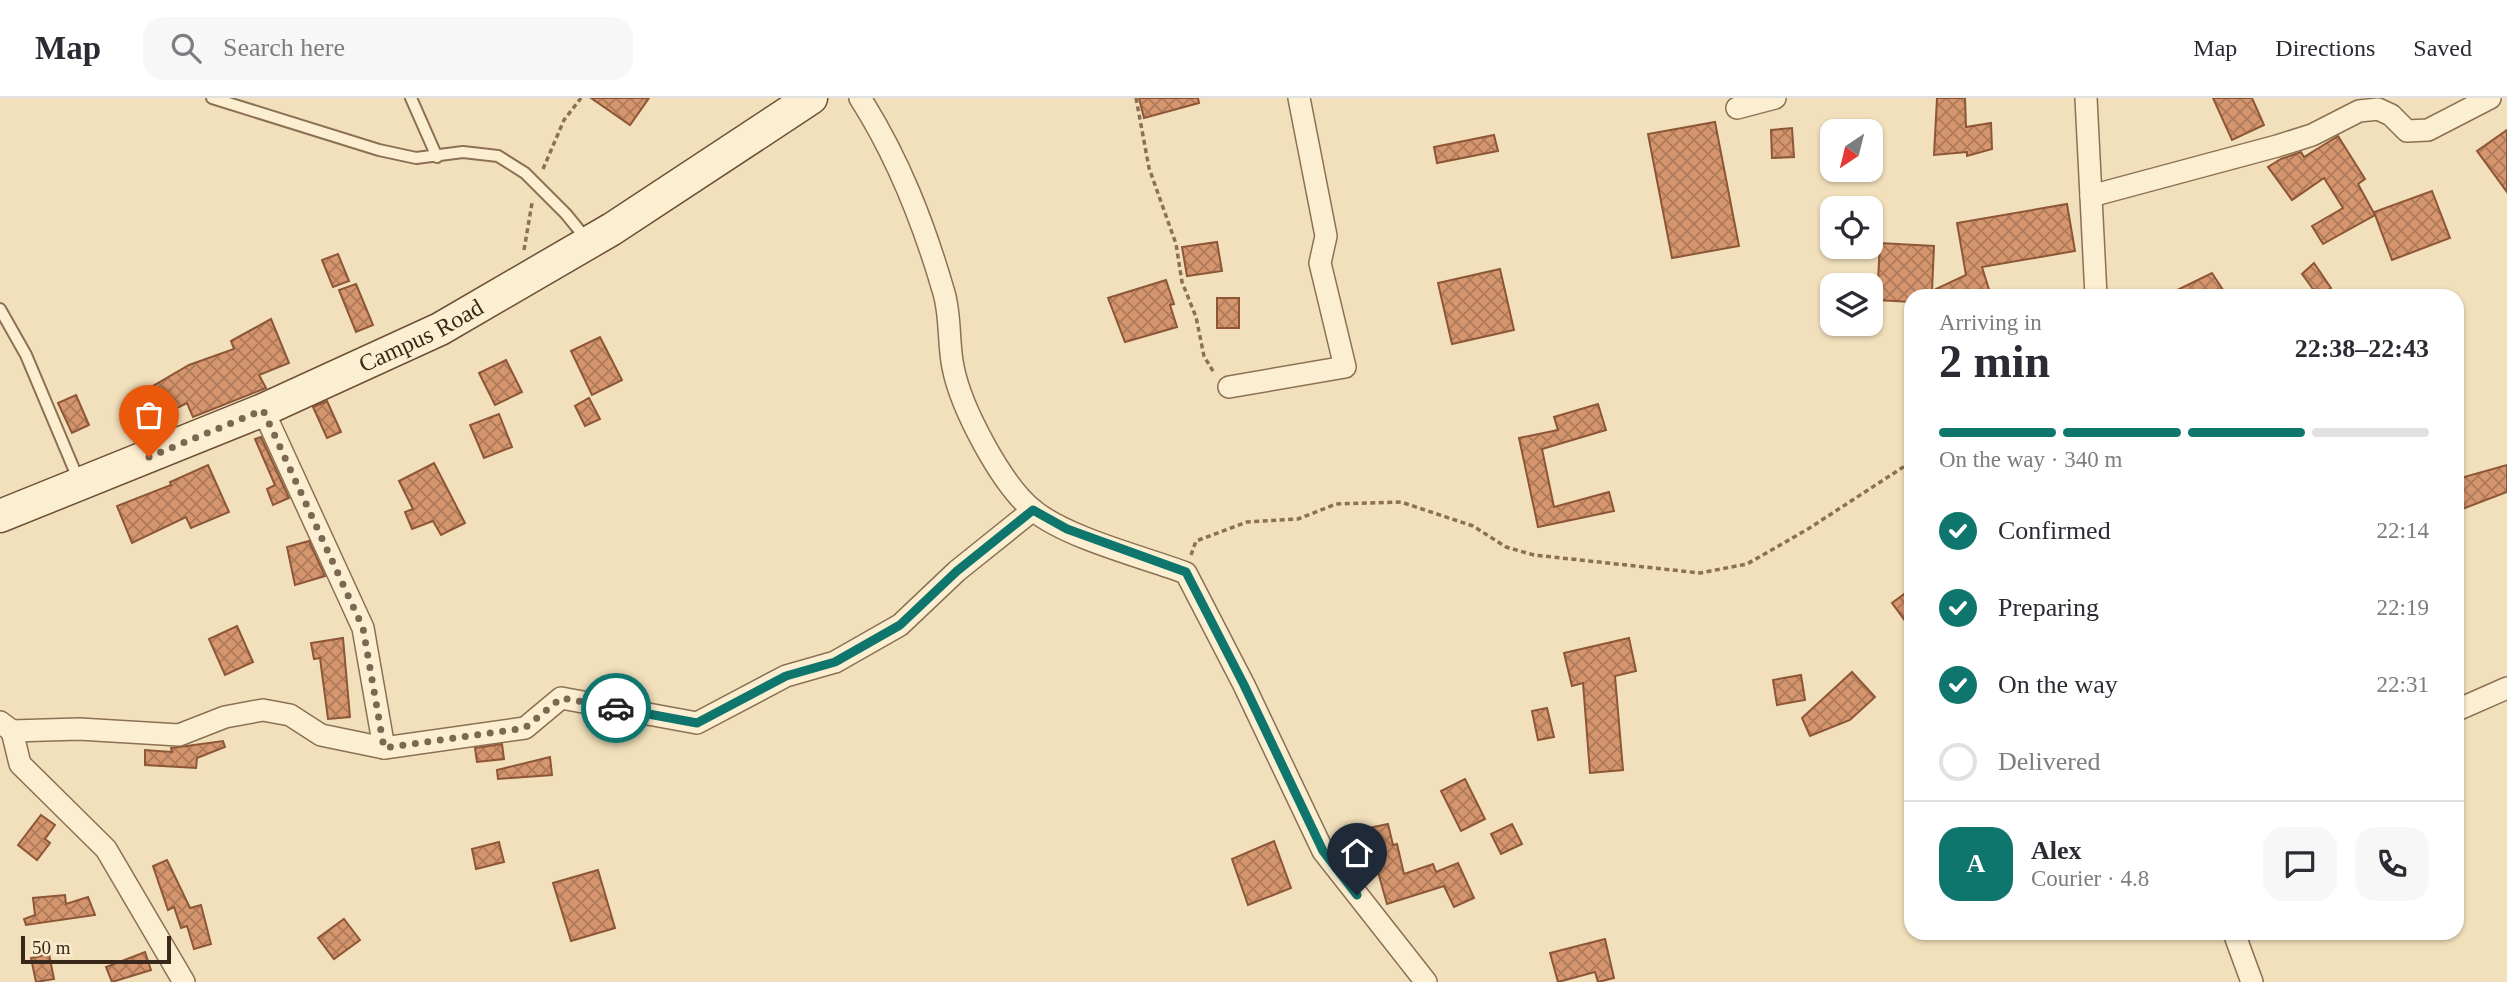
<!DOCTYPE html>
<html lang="en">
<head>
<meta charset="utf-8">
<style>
  :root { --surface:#fff; --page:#f7f7f7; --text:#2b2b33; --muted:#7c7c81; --line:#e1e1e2; --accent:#0f766e }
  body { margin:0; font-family:Georgia,serif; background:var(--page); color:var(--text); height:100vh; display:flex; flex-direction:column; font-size:26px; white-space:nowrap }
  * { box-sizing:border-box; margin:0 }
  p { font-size:23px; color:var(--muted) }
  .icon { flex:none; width:38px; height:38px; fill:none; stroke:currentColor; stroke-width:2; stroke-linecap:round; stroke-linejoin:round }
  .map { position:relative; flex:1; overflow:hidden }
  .sheet { position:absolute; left:1904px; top:191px; width:560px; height:651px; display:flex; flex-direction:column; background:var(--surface); border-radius:21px; box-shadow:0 2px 5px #0004 }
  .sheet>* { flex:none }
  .needle { width:46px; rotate:215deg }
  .tools { position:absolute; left:1820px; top:21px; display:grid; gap:14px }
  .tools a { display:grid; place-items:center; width:63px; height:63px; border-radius:14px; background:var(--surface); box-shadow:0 2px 5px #0004; font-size:35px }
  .scale { position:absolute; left:21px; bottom:18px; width:150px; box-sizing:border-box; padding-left:7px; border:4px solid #39281a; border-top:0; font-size:19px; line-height:24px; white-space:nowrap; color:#39281a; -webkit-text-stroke:5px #f9ebcc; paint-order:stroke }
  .pin { position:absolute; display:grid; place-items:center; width:60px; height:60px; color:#fff; margin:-72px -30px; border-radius:50% 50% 50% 0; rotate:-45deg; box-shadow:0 0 7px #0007 }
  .pin .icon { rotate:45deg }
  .courier { position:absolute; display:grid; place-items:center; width:70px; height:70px; margin:-35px; border:5px solid #0f766e; border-radius:50%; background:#fff; color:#222; box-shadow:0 2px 9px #0007 }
  .headline em { font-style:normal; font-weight:800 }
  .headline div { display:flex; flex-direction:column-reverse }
  .headline { display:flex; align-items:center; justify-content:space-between; height:119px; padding:0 35px }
  h1 { font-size:46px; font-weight:800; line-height:52px }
  .bar { display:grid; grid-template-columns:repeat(4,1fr); gap:10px 7px; align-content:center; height:84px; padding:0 35px }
  .bar i { height:9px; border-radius:5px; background:var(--line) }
  .bar .on { background:var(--accent) }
  .bar p { grid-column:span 4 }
  .line { display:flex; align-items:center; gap:18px; padding:0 35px; border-top:2px solid var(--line) }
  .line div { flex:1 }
  .round { display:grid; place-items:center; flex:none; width:74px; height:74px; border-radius:21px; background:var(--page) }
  ol { padding:0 35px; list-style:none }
  li { display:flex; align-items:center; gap:21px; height:77px }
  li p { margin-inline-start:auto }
  li .icon { padding:7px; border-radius:50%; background:var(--accent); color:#fff; stroke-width:4 }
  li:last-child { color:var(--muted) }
  li i { width:38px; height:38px; border:4px solid var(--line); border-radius:50% }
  header { display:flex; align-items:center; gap:42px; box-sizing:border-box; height:98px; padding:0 35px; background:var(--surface); border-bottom:2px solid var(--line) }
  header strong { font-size:33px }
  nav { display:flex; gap:38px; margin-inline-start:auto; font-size:24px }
  .search { width:490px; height:63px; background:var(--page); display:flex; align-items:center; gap:18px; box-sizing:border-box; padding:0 24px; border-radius:21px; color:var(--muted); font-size:26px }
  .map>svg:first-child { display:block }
  .building { fill:url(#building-cross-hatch); stroke:#8d5637; stroke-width:2 }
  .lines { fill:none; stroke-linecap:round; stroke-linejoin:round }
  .lane-casing { stroke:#8c7053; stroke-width:14 }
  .street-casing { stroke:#8c7053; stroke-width:24 }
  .secondary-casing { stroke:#6d5037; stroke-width:35 }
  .path { stroke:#8c7053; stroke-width:3.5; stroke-dasharray:5 3.5; stroke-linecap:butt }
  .lane { stroke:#fceed0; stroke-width:10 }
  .street { stroke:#fceed0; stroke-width:21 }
  .secondary { stroke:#fceed0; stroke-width:32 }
  .done { stroke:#7a6853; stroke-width:7; stroke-dasharray:0 12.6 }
  .route { stroke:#0f766e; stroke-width:9 }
  .labels { text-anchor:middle; stroke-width:6; stroke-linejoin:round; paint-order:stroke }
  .street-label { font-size:24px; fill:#39281a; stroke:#f9ebcc }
</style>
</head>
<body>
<header>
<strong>Map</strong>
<div class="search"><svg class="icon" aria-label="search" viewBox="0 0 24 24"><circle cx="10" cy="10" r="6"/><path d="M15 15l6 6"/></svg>Search here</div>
<nav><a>Map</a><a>Directions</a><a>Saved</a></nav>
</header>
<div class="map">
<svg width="2507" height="884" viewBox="0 0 2507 884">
  <defs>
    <pattern id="building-cross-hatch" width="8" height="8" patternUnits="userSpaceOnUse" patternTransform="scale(1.75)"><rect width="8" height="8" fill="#d5956d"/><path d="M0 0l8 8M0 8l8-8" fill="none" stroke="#ae7a59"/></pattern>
  </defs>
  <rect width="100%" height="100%" fill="#f2e0bc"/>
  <g class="building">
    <path d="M591,0h58l-19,27z"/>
    <path d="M1139,0h59l1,5 -55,15z"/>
    <path d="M1937,0h28l1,29 25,-4 1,26 -25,7v-4l-33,3z"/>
    <path d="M2213,0h39l12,27 -32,15z"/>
    <path d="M1715,24l24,124 -67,12 -24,-124z"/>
    <path d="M1792,30l2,29 -22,1 -1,-28z"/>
    <path d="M2507,32v62l-30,-41z"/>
    <path d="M1494,37l4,16 -61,12 -3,-16z"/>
    <path d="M2338,38l27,43 -7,5 17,31 -52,29 -11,-18 31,-18 -19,-30 -32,22 -24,-33 13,-8 20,-7 3,5z"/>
    <path d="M2432,93l18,47 -58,22 -18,-48z"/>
    <path d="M2067,106l8,47 -93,16 9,29h-80v6l-34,-2 3,-57 54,3 -2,45 34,-16 -9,-52z"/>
    <path d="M1217,144l5,29 -35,5 -5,-29z"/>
    <path d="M338,156l11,27 -16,6 -11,-27z"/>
    <path d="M2314,165l17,25 -9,8h-4l-16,-22z"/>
    <path d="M1500,171l14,61 -62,14 -14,-61z"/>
    <path d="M2212,175l15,23h-62z"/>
    <path d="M1166,182l8,24 -4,1 7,22 -52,15 -17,-44z"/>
    <path d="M356,186l17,41 -17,7 -17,-42z"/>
    <rect x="1217" y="200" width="22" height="30"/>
    <path d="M271,221l18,44 -30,12 7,13 -73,29 -6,-14 -26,13 -13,-27 41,-24 45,-16 -3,-8z"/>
    <path d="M600,239l22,43 -30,15 -21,-44z"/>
    <path d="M506,262l16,32 -27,13 -16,-32z"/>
    <path d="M76,297l13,30 -17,8 -14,-30z"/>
    <path d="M589,300l11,21 -15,7 -10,-20z"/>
    <path d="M327,303l14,31 -14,6 -14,-31z"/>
    <path d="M1598,306l8,26 -64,19 12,58 55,-15 5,19 -76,16 -19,-89 39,-8 -4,-13z"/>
    <path d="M499,316l13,33 -28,11 -14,-33z"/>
    <path d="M261,339l28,61 -16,7 -6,-16 8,-4 -20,-46z"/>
    <path d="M434,365l31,60 -24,12 -8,-14 -21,8 -7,-17 8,-3 -14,-28z"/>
    <path d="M208,367l21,47 -38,16 -5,-11 -54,26 -15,-37 54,-21 -1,-3z"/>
    <path d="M2507,367v27l-50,19v-32z"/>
    <path d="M309,443l16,35 -30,9 -8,-38z"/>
    <path d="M1911,491v40l-19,-26z"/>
    <path d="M237,528l16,36 -28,13 -16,-36z"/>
    <path d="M343,540l7,79 -22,2 -8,-61 -6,1 -3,-16z"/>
    <path d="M1629,540l7,33 -21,5 8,94 -33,3 -7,-90 -11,3 -8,-33z"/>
    <path d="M1852,574l23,25 -25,23 -40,16 -8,-18z"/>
    <path d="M1801,577l4,25 -28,5 -4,-25z"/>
    <path d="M1547,610l7,29 -16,3 -6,-29z"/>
    <path d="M223,643l2,6 -28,11 -1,10 -51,-3v-15l27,2 -1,-4z"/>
    <path d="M502,646l2,15 -27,3 -2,-14z"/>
    <path d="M550,659l2,18 -54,4 -1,-9z"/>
    <path d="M1465,681l20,40 -24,12 -20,-40z"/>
    <path d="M41,717l14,10 -10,14 5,4 -13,17 -19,-15z"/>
    <path d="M1388,726l5,21 4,-1 7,30 29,-10 3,8 22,-9 16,35 -20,9 -10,-21 -57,18 -9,-32 -4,1 -6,-27 -6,1 -3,-17z"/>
    <path d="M1512,726l10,20 -21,10 -10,-20z"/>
    <path d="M1274,743l17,47 -43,17 -16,-46z"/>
    <path d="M499,744l5,20 -28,7 -4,-20z"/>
    <path d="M167,762l23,48 11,-3 10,39 -17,5 -7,-23 -6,2 -7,-21 -6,3 -15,-44z"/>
    <path d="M598,772l17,58 -44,13 -18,-58z"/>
    <path d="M65,797l1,9 22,-7 7,18 -69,10 -2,-6 11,-4 -2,-17z"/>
    <path d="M344,821l16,21 -26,19 -16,-21z"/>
    <path d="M1605,841l9,39 -16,4 -3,-10 -37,10 -8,-29z"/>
    <path d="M145,854l6,18 -39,12 -6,-15z"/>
    <path d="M49,856l5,25 -18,3 -5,-24z"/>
  </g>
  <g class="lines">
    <g class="lane-casing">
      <g id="lane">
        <path d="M212,0l167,52 37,8 47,-6 35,4 27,17 41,41 22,27"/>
        <path d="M411,0l26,59"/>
        <path d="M0,211l26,46 53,126"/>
      </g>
    </g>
    <g class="street-casing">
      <g id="street">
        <path d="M860,0c39,61 64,126 84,195 7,24 4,50 9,74 8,41 48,117 80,143 34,28 110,47 153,63l58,112 79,166 103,131"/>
        <path d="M2086,0l10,198"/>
        <path d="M1737,10l38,-10"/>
        <path d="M2091,98l186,-50 35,-11 47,-24 19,-2 13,6 16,16 21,-1 62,-32"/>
        <path d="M1229,289l116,-20 -25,-104 6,-27 -27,-138"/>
        <path d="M263,312l100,218 21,120"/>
        <path d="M2457,612l50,-22"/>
        <path d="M0,624l12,9 8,33 86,85 78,133"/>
        <path d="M12,633l67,-2 100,6 46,-18 38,-7 27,5 31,20 63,13 141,-20 36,-30 136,25 89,-47 49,-14 65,-37 57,-54 76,-61"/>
        <path d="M2234,835l18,49"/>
      </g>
    </g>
    <g class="secondary-casing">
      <g id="secondary">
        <path id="s1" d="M0,418l263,-106 177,-81 172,-100 199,-131"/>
      </g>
    </g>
    <g class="path">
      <path d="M1136,0l13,70 27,76 6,38 14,35 8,39 10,17"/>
      <path d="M543,71l21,-49 17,-22"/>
      <path d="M524,152l8,-47"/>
      <path d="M1191,457l5,-14 51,-19 51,-3 38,-15 65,-2 72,24 33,21 28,8 166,18 47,-9 61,-35 103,-67"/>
    </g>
    <use href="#lane" class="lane"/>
    <use href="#street" class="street"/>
    <use href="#secondary" class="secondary"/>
  </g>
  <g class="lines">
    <path class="done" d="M149,359l114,-47 100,218 21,120 141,-20 36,-30 55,10"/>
    <path class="route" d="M616,610l81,15 89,-47 49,-14 65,-37 57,-54 76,-61 34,19 119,43 58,113 79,166 34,44"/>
  </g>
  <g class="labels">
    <g class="street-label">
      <text dy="8" stroke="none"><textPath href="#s1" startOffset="458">Campus Road</textPath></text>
    </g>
  </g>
</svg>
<div class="tools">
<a><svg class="needle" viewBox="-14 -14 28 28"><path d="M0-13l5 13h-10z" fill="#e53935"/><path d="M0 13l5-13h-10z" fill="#7c7c81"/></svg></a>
<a><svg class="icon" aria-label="locate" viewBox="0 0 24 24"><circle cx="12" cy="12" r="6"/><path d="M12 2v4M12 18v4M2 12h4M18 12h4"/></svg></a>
<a><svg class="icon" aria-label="layers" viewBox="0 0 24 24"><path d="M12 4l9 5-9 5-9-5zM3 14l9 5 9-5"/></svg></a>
</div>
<div class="scale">50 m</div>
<div class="pin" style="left:149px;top:359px;background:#ea580c"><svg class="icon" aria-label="bag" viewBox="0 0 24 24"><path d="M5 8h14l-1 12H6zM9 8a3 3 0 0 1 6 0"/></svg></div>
<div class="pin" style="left:1357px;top:797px;background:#1f2937"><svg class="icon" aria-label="home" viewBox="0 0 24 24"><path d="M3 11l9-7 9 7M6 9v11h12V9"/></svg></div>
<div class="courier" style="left:616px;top:610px"><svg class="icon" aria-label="car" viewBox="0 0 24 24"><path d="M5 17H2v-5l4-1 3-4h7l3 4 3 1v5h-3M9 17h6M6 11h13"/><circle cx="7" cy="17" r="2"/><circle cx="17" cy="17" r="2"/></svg></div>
<section class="sheet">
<div class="headline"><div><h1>2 min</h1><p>Arriving in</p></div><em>22:38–22:43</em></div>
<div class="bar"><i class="on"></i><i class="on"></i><i class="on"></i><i></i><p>On the way · 340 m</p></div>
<ol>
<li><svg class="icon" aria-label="check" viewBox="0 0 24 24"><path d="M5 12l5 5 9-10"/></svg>Confirmed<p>22:14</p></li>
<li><svg class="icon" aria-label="check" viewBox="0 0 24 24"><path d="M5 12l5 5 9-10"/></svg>Preparing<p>22:19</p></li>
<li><svg class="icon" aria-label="check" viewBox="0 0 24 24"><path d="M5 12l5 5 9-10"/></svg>On the way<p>22:31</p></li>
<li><i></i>Delivered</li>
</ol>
<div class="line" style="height:126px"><b class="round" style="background:var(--accent);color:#fff">A</b><div><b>Alex</b><p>Courier · 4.8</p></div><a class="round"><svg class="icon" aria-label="chat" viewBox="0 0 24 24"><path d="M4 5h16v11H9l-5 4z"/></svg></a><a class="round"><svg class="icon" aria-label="phone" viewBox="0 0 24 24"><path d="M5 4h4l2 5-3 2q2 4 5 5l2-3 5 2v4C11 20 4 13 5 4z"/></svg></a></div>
</section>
</div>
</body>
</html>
